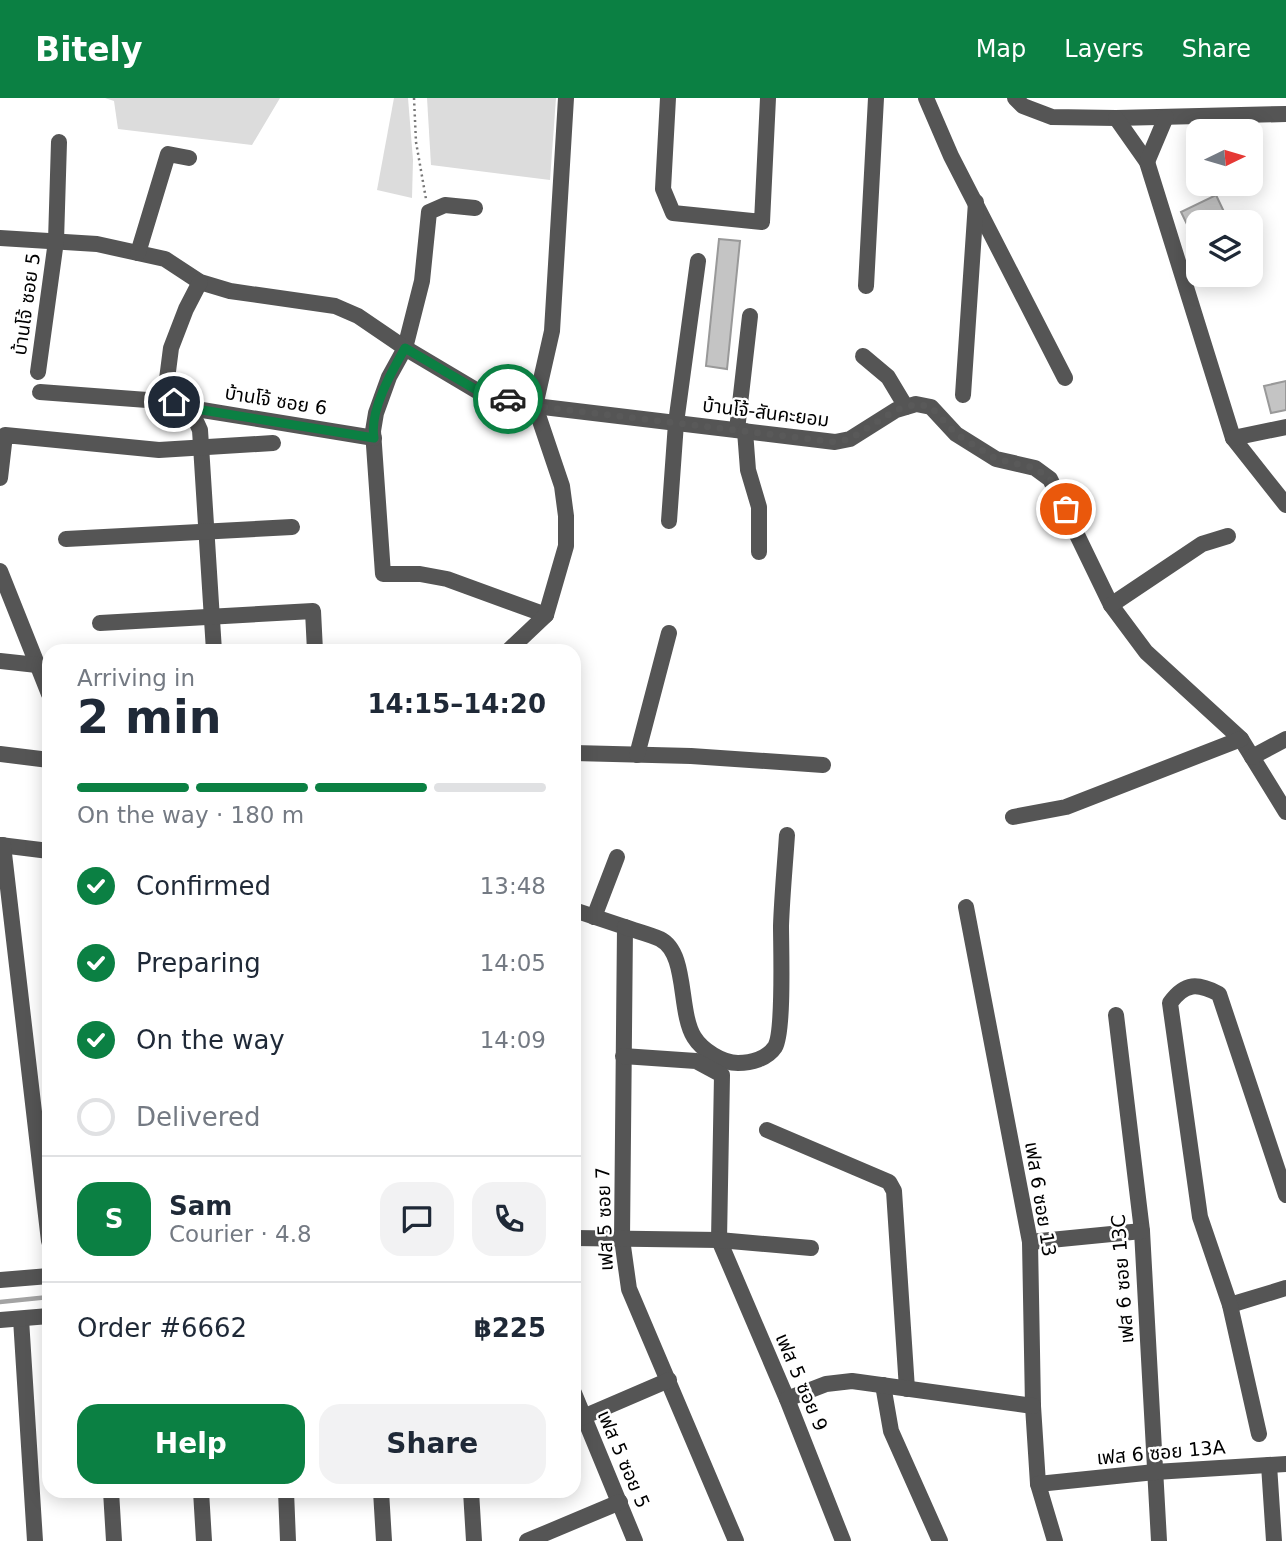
<!DOCTYPE html>
<html lang="en">
<head>
<meta charset="utf-8">
<style>
  :root { --surface:#fff; --page:#f2f2f3; --text:#1f2937; --muted:#747a83; --line:#e0e1e3; --accent:#0b8043 }
  body { margin:0; font-family:"DejaVu Sans","Noto Sans Thai",sans-serif; background:var(--page); color:var(--text); height:100vh; display:flex; flex-direction:column; font-size:26px; white-space:nowrap }
  * { box-sizing:border-box; margin:0 }
  p { font-size:23px; color:var(--muted) }
  .icon { flex:none; width:38px; height:38px; fill:none; stroke:currentColor; stroke-width:2; stroke-linecap:round; stroke-linejoin:round }
  .map { position:relative; flex:1; overflow:hidden }
  .sheet { position:absolute; left:42px; top:546px; width:539px; height:854px; display:flex; flex-direction:column; background:var(--surface); border-radius:21px; box-shadow:0 4px 18px #0003 }
  .sheet>* { flex:none }
  .needle { width:46px; rotate:85deg }
  .controls { position:absolute; left:1186px; top:21px; display:grid; gap:14px }
  .controls a { display:grid; place-items:center; width:77px; height:77px; border-radius:14px; background:var(--surface); box-shadow:0 4px 18px #0003; font-size:35px }
  .pin { position:absolute; display:grid; place-items:center; width:60px; height:60px; color:#fff; margin:-30px; border:4px solid #fff; border-radius:50%; box-shadow:0 2px 7px #0007 }
  .courier { position:absolute; display:grid; place-items:center; width:70px; height:70px; margin:-35px; border:5px solid #0b8043; border-radius:50%; background:#fff; color:#222; box-shadow:0 2px 9px #0007 }
  .headline em { font-style:normal; font-weight:800 }
  .headline div { display:flex; flex-direction:column-reverse }
  .headline { display:flex; align-items:center; justify-content:space-between; height:119px; padding:0 35px }
  h1 { font-size:46px; font-weight:800; line-height:52px }
  .bar { display:grid; grid-template-columns:repeat(4,1fr); gap:10px 7px; align-content:center; height:84px; padding:0 35px }
  .bar i { height:9px; border-radius:5px; background:var(--line) }
  .bar .active { background:var(--accent) }
  .bar p { grid-column:span 4 }
  .line { display:flex; align-items:center; gap:18px; padding:0 35px; border-top:2px solid var(--line) }
  .line div { flex:1 }
  .round { display:grid; place-items:center; flex:none; width:74px; height:74px; border-radius:21px; background:var(--page) }
  ol { padding:0 35px; list-style:none }
  li { display:flex; align-items:center; gap:21px; height:77px }
  li p { margin-inline-start:auto }
  li .icon { padding:7px; border-radius:50%; background:var(--accent); color:#fff; stroke-width:4 }
  li:last-child { color:var(--muted) }
  li i { width:38px; height:38px; border:4px solid var(--line); border-radius:50% }
  .button { display:flex; gap:14px; margin-top:auto; padding:14px 35px }
  .button a { flex:1; height:80px; border-radius:21px; background:var(--accent); color:#fff; font-size:28px; font-weight:800; line-height:80px; text-align:center }
  .button a+a { background:var(--page); color:var(--text) }
  header { display:flex; align-items:center; gap:42px; box-sizing:border-box; height:98px; padding:0 35px; background:var(--accent); color:#fff }
  header strong { font-size:33px }
  nav { display:flex; gap:38px; margin-inline-start:auto; font-size:24px }
  .map>svg:first-child { display:block }
  .green { fill:#dcdcdc }
  .lines { fill:none; stroke-linecap:round; stroke-linejoin:round }
  .stream { stroke:#a3a3a3; stroke-width:4.5 }
  .building { fill:#c4c4c4; stroke:#999; stroke-width:2 }
  .path { stroke:#777; stroke-width:2.5; stroke-dasharray:2 3.5; stroke-linecap:butt }
  .minor { stroke:#555; stroke-width:16 }
  .done { stroke:#595959; stroke-width:7; stroke-dasharray:0 12.6 }
  .route { stroke:#0b8043; stroke-width:9 }
  .labels { text-anchor:middle; stroke-width:5; stroke-linejoin:round; paint-order:stroke }
  .street-label { font-size:19px; fill:#000; stroke:#fff }
</style>
</head>
<body>
<header>
<strong>Bitely</strong>
<nav><a>Map</a><a>Layers</a><a>Share</a></nav>
</header>
<div class="map">
<svg width="1286" height="1443" viewBox="0 0 1286 1443">
  <rect width="100%" height="100%" fill="#fff"/>
  <g class="green">
    <path d="M105,0h175l-28,47 -134,-16 -4,-28z"/>
    <path d="M394,0h14l5,62 -1,38 -35,-8z"/>
    <path d="M427,0h129l-6,82 -119,-15z"/>
  </g>
  <g class="lines">
    <path class="stream" d="M0,1204l49,-5"/>
  </g>
  <g class="building">
    <path d="M1216,97l10,21 -14,6h-13v27l-18,-37z"/>
    <path d="M719,141l21,2 -13,128 -21,-3z"/>
    <path d="M1286,283v29l-15,3 -7,-27z"/>
  </g>
  <g class="lines">
    <path class="path" d="M414,0l2,44 10,57"/>
    <g class="minor">
      <path d="M668,0l-5,91 10,24 89,9 6,-124"/>
      <path d="M926,0l25,58 114,222"/>
      <path d="M1015,0l8,8 29,11 64,1 170,-4"/>
      <path d="M1116,20l31,44 86,276 53,67"/>
      <path d="M1147,64l19,-45"/>
      <path d="M475,110l-30,-3 -16,7 -7,69 -17,67 -16,29 -13,36 -3,18 10,143h37l27,5 99,36"/>
      <path d="M0,140l97,6 68,15 35,23 30,9 105,15 23,10 47,32 74,44 56,14 300,36 15,-3 46,-29 20,-6 15,3 25,27 40,25 39,9 15,11 61,126 35,47 95,87 45,73"/>
      <path d="M138,155l30,-99 21,4"/>
      <path d="M200,184l-14,27 -15,39 -5,39 8,15 16,6 184,30"/>
      <path d="M866,188l10,-188"/>
      <path d="M863,258l25,21 18,30"/>
      <path d="M38,274l18,-131 3,-99"/>
      <path d="M40,294l134,10"/>
      <path d="M963,297l13,-193"/>
      <path d="M535,308l17,-75 14,-233"/>
      <path d="M190,310l10,22 14,221"/>
      <path d="M737,332l13,-114"/>
      <path d="M745,333l3,39 11,37v45"/>
      <path d="M1233,340l53,-11"/>
      <path d="M0,380l5,-43 154,15 114,-7"/>
      <path d="M669,423l7,-98 22,-162"/>
      <path d="M66,441l226,-12"/>
      <path d="M0,473l49,123"/>
      <path d="M1111,507l91,-61 26,-8"/>
      <path d="M100,525l213,-12 2,40"/>
      <path d="M508,553l38,-36 20,-69v-30l-4,-30 -27,-80"/>
      <path d="M0,563l37,4"/>
      <path d="M574,655l117,3 132,9"/>
      <path d="M0,656l49,6"/>
      <path d="M637,657l32,-122"/>
      <path d="M1252,659l34,-18"/>
      <path d="M1013,719l53,-10 175,-68"/>
      <path d="M0,747l49,6"/>
      <path d="M3,747l46,396"/>
      <path d="M966,809l64,335 3,164 5,78 17,57"/>
      <path d="M574,812l51,17 -3,312 7,50 107,252"/>
      <path d="M594,819l23,-60"/>
      <path d="M625,829c11,4 24,7 35,12 28,14 18,72 34,98 8,13 28,26 44,26 13,0 29,-4 37,-16 9,-15 6,-99 6,-121 1,-30 4,-61 6,-91"/>
      <path d="M1116,917l26,216 17,310"/>
      <path d="M623,958l73,5 26,14 -3,165 68,159 56,142"/>
      <path d="M767,1032l122,52 5,9 13,198"/>
      <path d="M574,1140l145,2 92,8"/>
      <path d="M1030,1144l112,-11"/>
      <path d="M0,1182l49,-4"/>
      <path d="M1230,1207l56,-17"/>
      <path d="M21,1221l14,222"/>
      <path d="M0,1222l49,-4"/>
      <path d="M883,1287l8,46 49,110"/>
      <path d="M574,1295l61,148"/>
      <path d="M787,1301l39,-15 26,-3 181,25"/>
      <path d="M576,1322l93,-40"/>
      <path d="M1259,1336l-29,-129 -30,-88 -30,-214c15,-21 28,-20 49,-9l67,201"/>
      <path d="M1269,1367l5,76"/>
      <path d="M1038,1386l117,-12 131,-8"/>
      <path d="M111,1393l3,50"/>
      <path d="M201,1393l3,50"/>
      <path d="M286,1393l2,50"/>
      <path d="M381,1393l3,50"/>
      <path d="M471,1393l3,50"/>
      <path d="M527,1443l93,-39"/>
    </g>
  </g>
  <g class="lines">
    <path class="done" d="M508,301l27,7 300,36 15,-3 46,-29 20,-6 15,3 25,27 40,25 39,9 15,11 16,30"/>
    <path class="route" d="M174,304l16,6 184,30c-5,-27 18,-67 31,-90l75,44 28,7"/>
  </g>
  <g class="labels">
    <g class="street-label">
      <text transform="translate(26 206) rotate(-82)" y="7">บ้านโจ้ ซอย 5</text>
      <text transform="translate(276 302) rotate(9)" y="7">บ้านโจ้ ซอย 6</text>
      <text transform="translate(766 314) rotate(7)" y="7">บ้านโจ้-สันคะยอม</text>
      <text transform="translate(1041 1101) rotate(81)" y="7">เฟส 6 ซอย 13</text>
      <text transform="translate(604 1121) rotate(-92)" y="7">เฟส 5 ซอย 7</text>
      <text transform="translate(1122 1181) rotate(-94)" y="7">เฟส 6 ซอย 13C</text>
      <text transform="translate(802 1284) rotate(67)" y="7">เฟส 5 ซอย 9</text>
      <text transform="translate(1161 1354) rotate(-5)" y="7">เฟส 6 ซอย 13A</text>
      <text transform="translate(624 1361) rotate(67)" y="7">เฟส 5 ซอย 5</text>
    </g>
  </g>
</svg>
<div class="controls">
<a><svg class="needle" viewBox="-14 -14 28 28"><path d="M0-13l5 13h-10z" fill="#e53935"/><path d="M0 13l5-13h-10z" fill="#747a83"/></svg></a>
<a><svg class="icon" aria-label="layers" viewBox="0 0 24 24"><path d="M12 4l9 5-9 5-9-5zM3 14l9 5 9-5"/></svg></a>
</div>
<div class="pin" style="left:1066px;top:411px;background:#ea580c"><svg class="icon" aria-label="bag" viewBox="0 0 24 24"><path d="M5 8h14l-1 12H6zM9 8a3 3 0 0 1 6 0"/></svg></div>
<div class="pin" style="left:174px;top:304px;background:#1f2937"><svg class="icon" aria-label="home" viewBox="0 0 24 24"><path d="M3 11l9-7 9 7M6 9v11h12V9"/></svg></div>
<div class="courier" style="left:508px;top:301px"><svg class="icon" aria-label="car" viewBox="0 0 24 24"><path d="M5 17H2v-5l4-1 3-4h7l3 4 3 1v5h-3M9 17h6M6 11h13"/><circle cx="7" cy="17" r="2"/><circle cx="17" cy="17" r="2"/></svg></div>
<section class="sheet">
<div class="headline"><div><h1>2 min</h1><p>Arriving in</p></div><em>14:15–14:20</em></div>
<div class="bar"><i class="active"></i><i class="active"></i><i class="active"></i><i></i><p>On the way · 180 m</p></div>
<ol>
<li><svg class="icon" aria-label="check" viewBox="0 0 24 24"><path d="M5 12l5 5 9-10"/></svg>Confirmed<p>13:48</p></li>
<li><svg class="icon" aria-label="check" viewBox="0 0 24 24"><path d="M5 12l5 5 9-10"/></svg>Preparing<p>14:05</p></li>
<li><svg class="icon" aria-label="check" viewBox="0 0 24 24"><path d="M5 12l5 5 9-10"/></svg>On the way<p>14:09</p></li>
<li><i></i>Delivered</li>
</ol>
<div class="line" style="height:126px"><b class="round" style="background:var(--accent);color:#fff">S</b><div><b>Sam</b><p>Courier · 4.8</p></div><a class="round"><svg class="icon" aria-label="chat" viewBox="0 0 24 24"><path d="M4 5h16v11H9l-5 4z"/></svg></a><a class="round"><svg class="icon" aria-label="phone" viewBox="0 0 24 24"><path d="M5 4h4l2 5-3 2q2 4 5 5l2-3 5 2v4C11 20 4 13 5 4z"/></svg></a></div>
<div class="line" style="height:91px"><div>Order #6662</div><b>฿225</b></div>
<div class="button"><a>Help</a><a>Share</a></div>
</section>
</div>
</body>
</html>
